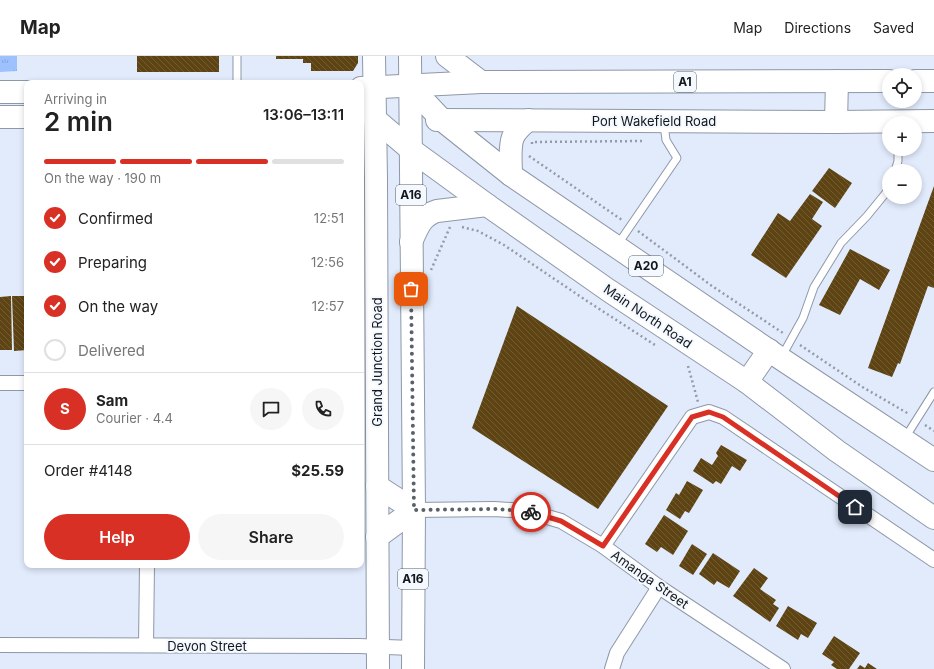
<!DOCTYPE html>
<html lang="en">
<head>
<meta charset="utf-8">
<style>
  :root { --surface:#fff; --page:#f6f6f6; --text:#222; --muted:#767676; --line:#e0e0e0; --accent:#d93025 }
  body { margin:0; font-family:Inter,sans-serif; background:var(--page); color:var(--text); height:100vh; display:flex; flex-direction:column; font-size:15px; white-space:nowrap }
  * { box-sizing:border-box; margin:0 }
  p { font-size:13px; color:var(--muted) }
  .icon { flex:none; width:22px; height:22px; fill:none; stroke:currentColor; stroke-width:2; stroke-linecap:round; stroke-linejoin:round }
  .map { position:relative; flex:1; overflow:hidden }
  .side { position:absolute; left:24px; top:24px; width:340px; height:488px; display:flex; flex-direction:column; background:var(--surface); border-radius:8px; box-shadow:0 2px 6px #0003 }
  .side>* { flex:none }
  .controls { position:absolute; left:882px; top:12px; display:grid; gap:8px }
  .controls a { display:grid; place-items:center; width:40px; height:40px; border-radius:50%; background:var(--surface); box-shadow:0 2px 6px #0003; font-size:20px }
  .pin { position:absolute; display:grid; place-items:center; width:34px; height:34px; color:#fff; margin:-17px; border-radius:8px; box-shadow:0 2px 6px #0006 }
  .courier { position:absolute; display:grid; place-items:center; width:40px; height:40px; margin:-20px; border:3px solid #d93025; border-radius:50%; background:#fff; color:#222; box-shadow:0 1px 5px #0007 }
  .head em { font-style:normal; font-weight:600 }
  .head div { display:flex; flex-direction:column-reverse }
  .head { display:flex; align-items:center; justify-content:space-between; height:68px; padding:0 20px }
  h1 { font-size:26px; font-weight:600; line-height:30px }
  .bar { display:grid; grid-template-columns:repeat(4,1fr); gap:6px 4px; align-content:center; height:48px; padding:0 20px }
  .bar i { height:5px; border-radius:3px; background:var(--line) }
  .bar .active { background:var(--accent) }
  .bar p { grid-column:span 4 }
  .line { display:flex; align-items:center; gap:10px; padding:0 20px; border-top:1px solid var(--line) }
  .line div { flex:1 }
  .round { display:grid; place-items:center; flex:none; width:42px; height:42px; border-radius:21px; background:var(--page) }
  ol { padding:0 20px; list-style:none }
  li { display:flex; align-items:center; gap:12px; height:44px }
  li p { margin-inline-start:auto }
  li .icon { padding:4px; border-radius:50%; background:var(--accent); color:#fff; stroke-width:4 }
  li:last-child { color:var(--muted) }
  li i { width:22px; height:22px; border:2px solid var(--line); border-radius:50% }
  .action { display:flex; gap:8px; margin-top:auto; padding:8px 20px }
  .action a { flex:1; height:46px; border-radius:24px; background:var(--accent); color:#fff; font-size:16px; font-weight:600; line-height:46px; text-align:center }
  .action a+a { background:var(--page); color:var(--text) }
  header { display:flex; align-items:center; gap:24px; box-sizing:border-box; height:56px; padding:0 20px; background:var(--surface); border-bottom:1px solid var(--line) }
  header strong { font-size:19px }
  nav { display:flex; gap:22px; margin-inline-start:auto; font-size:14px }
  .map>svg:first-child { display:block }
  .grass { fill:url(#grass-tufts) }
  .building { fill:url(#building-back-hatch) }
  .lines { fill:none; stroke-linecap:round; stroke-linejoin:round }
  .lane-casing { stroke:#8f98a8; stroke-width:9 }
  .street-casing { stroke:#8f98a8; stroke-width:16 }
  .highway-casing { stroke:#8f98a8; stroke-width:24 }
  .path { stroke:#939ba8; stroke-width:2.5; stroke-dasharray:2 3; stroke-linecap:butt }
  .lane { stroke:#fff; stroke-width:7 }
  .street { stroke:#fff; stroke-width:14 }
  .highway { stroke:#fff; stroke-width:22 }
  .done { stroke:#5b616a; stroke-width:4; stroke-dasharray:0 7.2 }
  .route { stroke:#d93025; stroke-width:5 }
  .labels { text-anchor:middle; stroke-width:4; stroke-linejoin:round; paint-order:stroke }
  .shield { fill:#f4f8ff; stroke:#565a60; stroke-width:1 }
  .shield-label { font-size:12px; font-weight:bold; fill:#13171c }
  .street-label { font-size:13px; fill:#13171c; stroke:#f4f8ff }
</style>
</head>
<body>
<header>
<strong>Map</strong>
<nav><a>Map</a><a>Directions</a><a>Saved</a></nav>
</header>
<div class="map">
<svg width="934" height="613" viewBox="0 0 934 613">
  <defs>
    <pattern id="grass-tufts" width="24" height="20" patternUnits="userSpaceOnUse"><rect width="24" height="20" fill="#9dc1fe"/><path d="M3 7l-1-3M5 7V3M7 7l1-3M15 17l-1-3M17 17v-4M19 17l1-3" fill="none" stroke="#86a5d9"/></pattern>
    <pattern id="building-back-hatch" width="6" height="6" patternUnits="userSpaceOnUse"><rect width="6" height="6" fill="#5e4313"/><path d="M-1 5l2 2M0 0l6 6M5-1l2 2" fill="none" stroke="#705b35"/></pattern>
  </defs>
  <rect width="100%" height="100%" fill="#e1ebfc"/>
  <path class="grass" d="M0,0h17v15l-17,1z"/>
  <g class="building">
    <rect x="137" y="0" width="82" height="16"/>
    <path d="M276,0h82v7l-5,8h-42v-8h-8v-4h-27z"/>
    <path d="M829,112l23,15 -17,25 -23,-17z"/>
    <path d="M934,130v102l-6,-2 -28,78 -2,-1 -6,14 -24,-9z"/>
    <path d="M810,138l13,8 -11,17 10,7 -36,52 -35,-23 27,-42 12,8z"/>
    <path d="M850,193l40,21 -11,20 -19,-11 -20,36 -21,-10z"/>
    <path d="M11,240l1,54h-12v-53z"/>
    <path d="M12,240h15v54l-13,1z"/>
    <path d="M517,250l151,100 -70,103 -126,-81z"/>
    <path d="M721,389l26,15 -7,11 -8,-5 -11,18 -5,-3 -3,3 -20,-13 8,-13 11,7 6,-9 -2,-3z"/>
    <path d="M687,425l16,9 -14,23 -4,-2 -5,8 -14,-9 10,-17 3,2z"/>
    <path d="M664,459l24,16 -15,24 -12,-8 -4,5 -12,-8z"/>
    <path d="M692,488l15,10 -14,21 -14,-9z"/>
    <path d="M713,497l27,18 -11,17 -12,-7 -3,4 -15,-11z"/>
    <path d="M754,512l14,10 -8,11 16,11 -3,4 6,4 -9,14 -37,-26z"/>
    <path d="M788,550l29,17 -9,15 -7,-4 -3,6 -22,-14z"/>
    <path d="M834,580l26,17 -11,16h-12l-6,-4 3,-3 -12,-8z"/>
    <path d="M868,607l9,6h-20l3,-4 5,3z"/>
  </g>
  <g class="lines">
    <g class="lane-casing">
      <g id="lane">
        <path d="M237,0v27"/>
        <path d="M895,115l3,-10v-12"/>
        <path d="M618,188l59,-86 -11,-18 -2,-16"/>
        <path d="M782,300l21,-38 11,-31 27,-44 26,-27 22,-27"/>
        <path d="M905,382l29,-46"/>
      </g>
    </g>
    <g class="street-casing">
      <g id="street">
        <path d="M0,327h27"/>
        <path d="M414,454l80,-1 33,2 34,10 42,25 56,41 124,82"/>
        <path d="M603,490l89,-129 17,-5 14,5 211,143"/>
        <path d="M0,589l359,1 54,2"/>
        <path d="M146,589l1,-80"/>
        <path d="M612,613l5,-16 42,-66"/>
      </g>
    </g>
    <g class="highway-casing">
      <g id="highway">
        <path d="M374,0l2,123 2,490"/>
        <path d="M410,0l4,454 -1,159"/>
        <path d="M447,0l34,26"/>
        <path d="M915,25h19"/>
        <path d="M410,30l32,34 69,55 269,183 154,102"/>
        <path d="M361,32l120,-6 408,-1"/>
        <path d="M0,36h27"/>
        <path d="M0,61h27"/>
        <path d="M375,63l35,30 77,56 121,85 139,92 90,69 97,67"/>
        <path d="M437,64l399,2 98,-1"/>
        <path d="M836,66l1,-41"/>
        <path d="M511,119c0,-11 -2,-28 2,-38 3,-7 9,-12 15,-17"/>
        <path d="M411,186c7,-15 10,-26 26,-31l50,-6"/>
        <path d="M747,326l22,-32"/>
        <path d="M377,430l37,24"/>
        <path d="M377,481l37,-27"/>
      </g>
    </g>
    <g class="path">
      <path d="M532,88v-2l110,-1"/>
      <path d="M529,100l93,64"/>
      <path d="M462,171l16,4 26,14 83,56 68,44"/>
      <path d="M638,175l74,55 71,47"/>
      <path d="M431,214l19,-43"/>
      <path d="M800,289l64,43 45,26"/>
      <path d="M688,310l10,36"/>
      <path d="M925,369l9,6"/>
    </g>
    <use href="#lane" class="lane"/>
    <use href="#street" class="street"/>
    <use href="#highway" class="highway"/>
  </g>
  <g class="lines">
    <path class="done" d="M411,233l3,221 80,-1 33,2 4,1"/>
    <path class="route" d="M531,456l30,9 42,25 89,-129 17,-5 14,5 132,90"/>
  </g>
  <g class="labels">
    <g class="shield">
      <rect x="674" y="16" width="22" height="20" rx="3"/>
      <rect x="396" y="129" width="30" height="20" rx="3"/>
      <rect x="629" y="200" width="34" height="20" rx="3"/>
      <rect x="398" y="513" width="30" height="20" rx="3"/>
    </g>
    <g class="shield-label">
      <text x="685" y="30">A1</text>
      <text x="411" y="143">A16</text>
      <text x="646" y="214">A20</text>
      <text x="413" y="527">A16</text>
    </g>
    <g class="street-label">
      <text x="654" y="70">Port Wakefield Road</text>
      <text transform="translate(648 260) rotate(34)" y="5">Main North Road</text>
      <text transform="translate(377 306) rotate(-90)" y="5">Grand Junction Road</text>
      <text transform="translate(650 523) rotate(35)" y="5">Amanga Street</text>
      <text x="207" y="595">Devon Street</text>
    </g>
  </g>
</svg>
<div class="controls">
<a><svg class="icon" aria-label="locate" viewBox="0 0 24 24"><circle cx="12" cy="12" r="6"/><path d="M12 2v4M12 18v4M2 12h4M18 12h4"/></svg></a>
<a>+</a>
<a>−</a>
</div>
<div class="pin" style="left:411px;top:233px;background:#ea580c"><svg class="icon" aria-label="bag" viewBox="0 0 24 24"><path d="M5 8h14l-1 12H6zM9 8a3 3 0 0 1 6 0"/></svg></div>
<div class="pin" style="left:855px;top:451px;background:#1f2937"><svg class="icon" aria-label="home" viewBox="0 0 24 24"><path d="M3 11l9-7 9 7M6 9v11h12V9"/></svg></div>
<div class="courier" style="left:531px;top:456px"><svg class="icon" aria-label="bike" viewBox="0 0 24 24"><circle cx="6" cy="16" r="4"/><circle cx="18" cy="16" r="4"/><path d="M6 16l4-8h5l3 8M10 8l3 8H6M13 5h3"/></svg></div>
<section class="side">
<div class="head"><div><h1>2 min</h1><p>Arriving in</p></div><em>13:06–13:11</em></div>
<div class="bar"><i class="active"></i><i class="active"></i><i class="active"></i><i></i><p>On the way · 190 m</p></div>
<ol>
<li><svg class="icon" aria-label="check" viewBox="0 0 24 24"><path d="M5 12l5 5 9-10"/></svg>Confirmed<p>12:51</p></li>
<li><svg class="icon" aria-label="check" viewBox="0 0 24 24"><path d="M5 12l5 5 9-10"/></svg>Preparing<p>12:56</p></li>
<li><svg class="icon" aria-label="check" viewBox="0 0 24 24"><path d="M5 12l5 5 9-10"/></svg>On the way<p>12:57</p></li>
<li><i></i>Delivered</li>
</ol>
<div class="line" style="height:72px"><b class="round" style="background:var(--accent);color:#fff">S</b><div><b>Sam</b><p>Courier · 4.4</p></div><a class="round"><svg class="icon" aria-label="chat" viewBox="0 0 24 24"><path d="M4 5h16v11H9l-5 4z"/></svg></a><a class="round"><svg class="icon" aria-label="phone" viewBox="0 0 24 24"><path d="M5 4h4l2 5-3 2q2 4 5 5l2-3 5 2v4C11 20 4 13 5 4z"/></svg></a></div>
<div class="line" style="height:52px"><div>Order #4148</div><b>$25.59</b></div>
<div class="action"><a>Help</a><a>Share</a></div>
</section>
</div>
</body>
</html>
